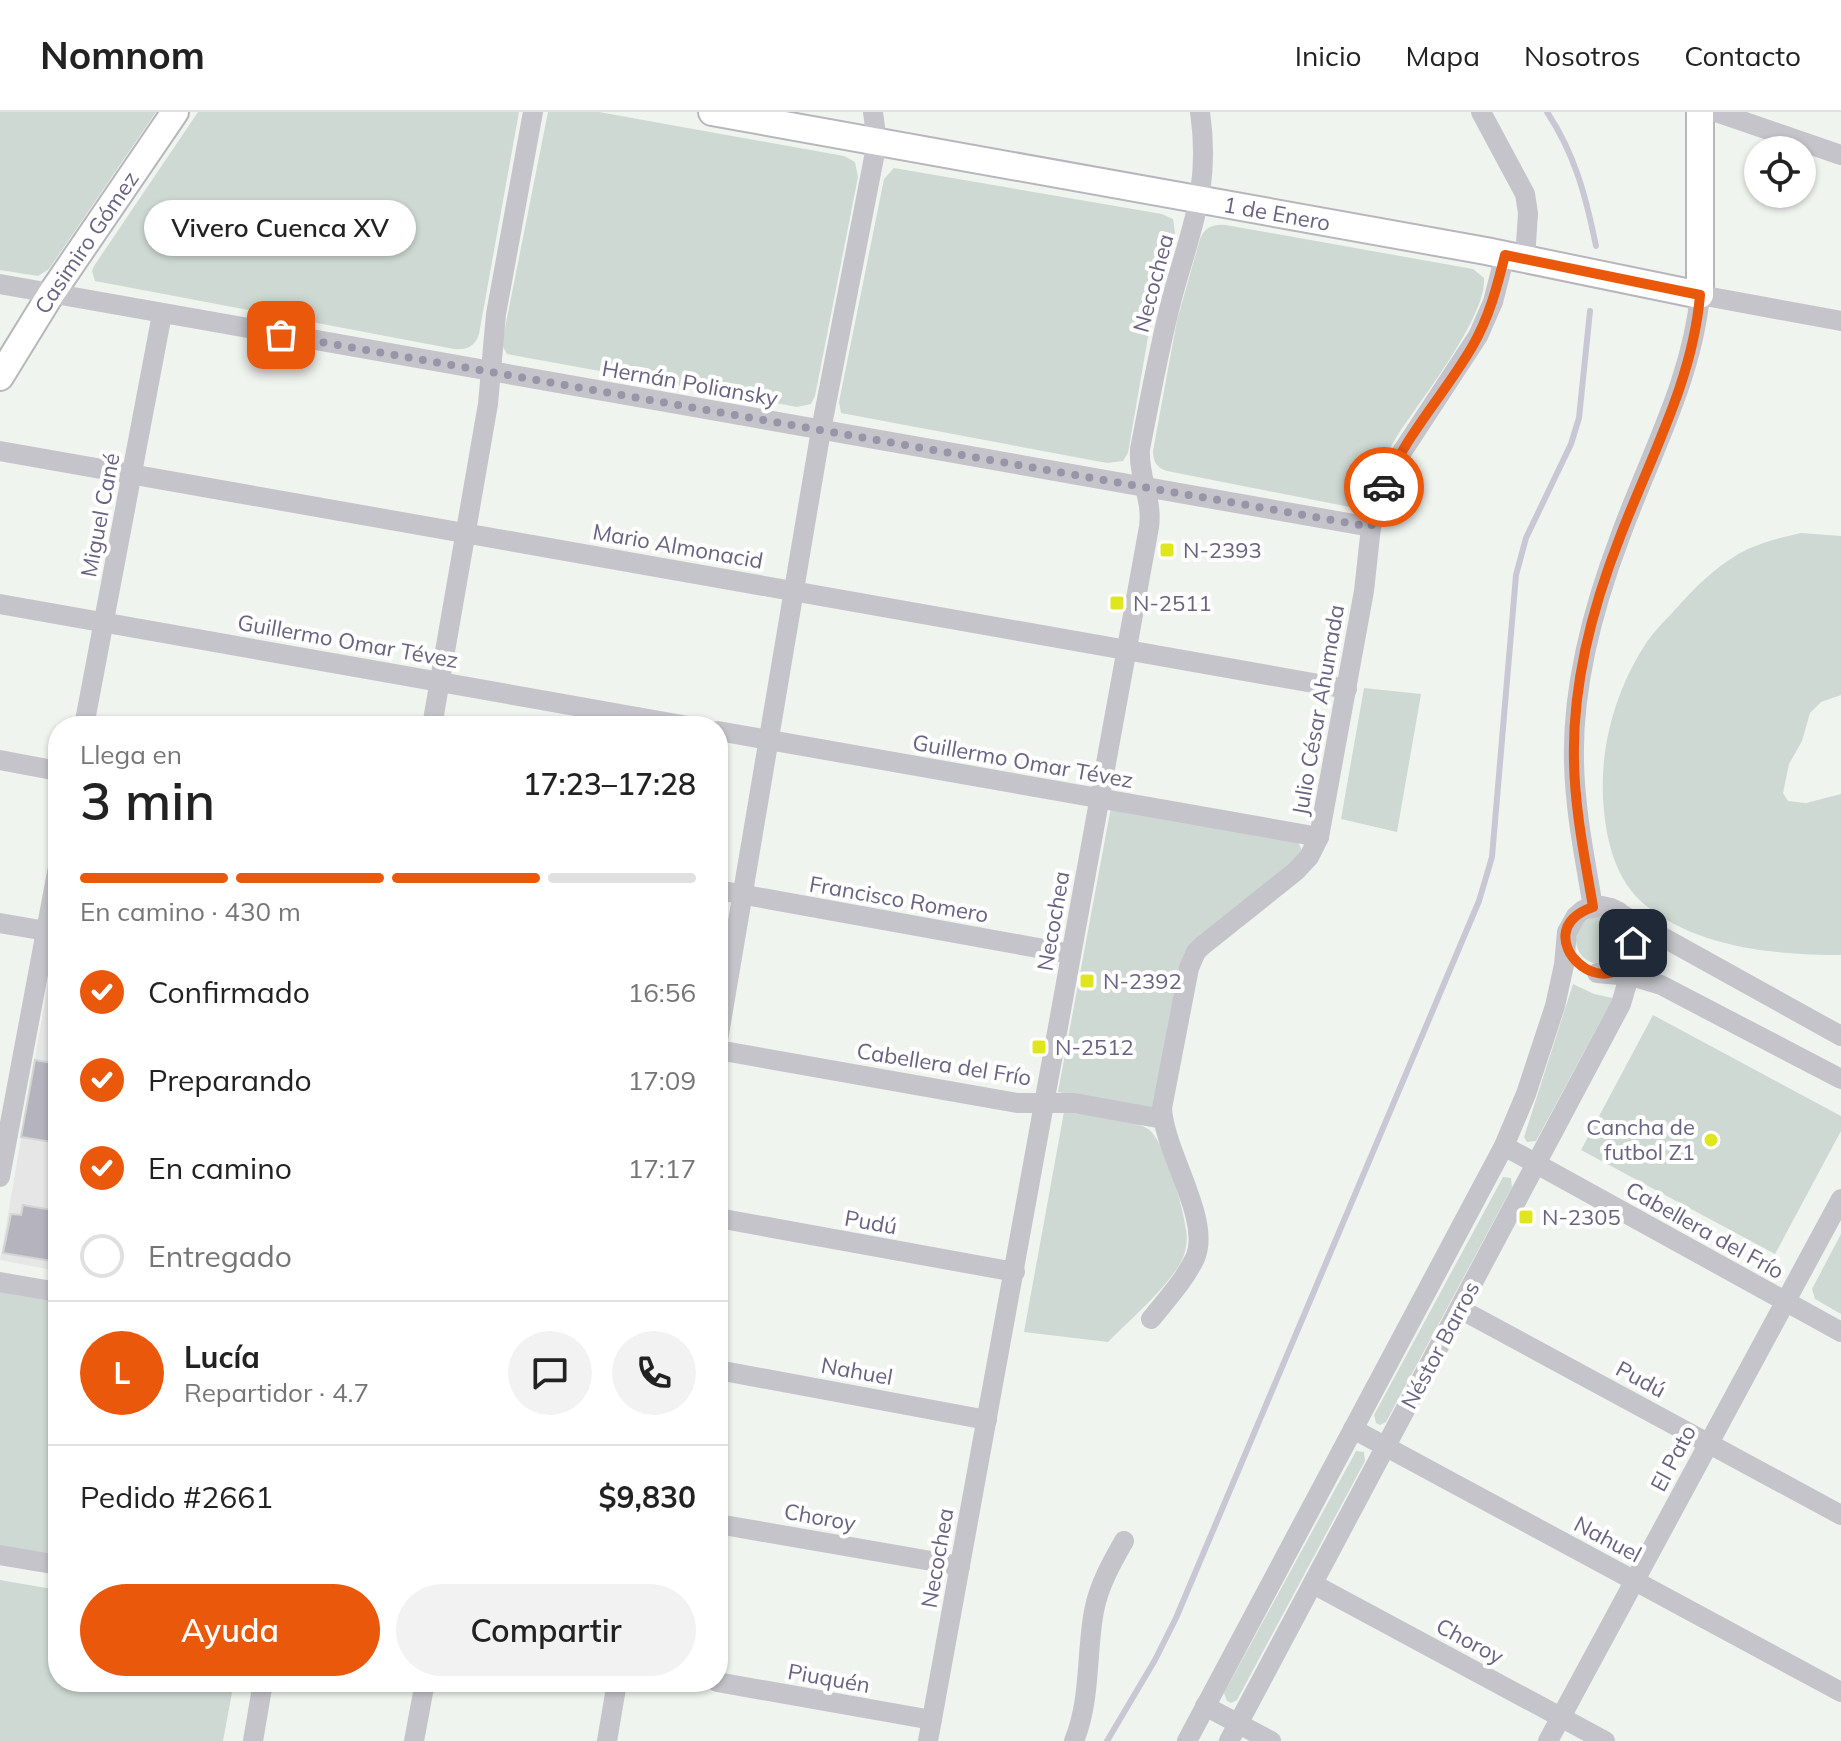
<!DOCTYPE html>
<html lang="es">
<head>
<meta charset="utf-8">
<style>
  :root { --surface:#fff; --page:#f2f2f2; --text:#222; --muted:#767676; --line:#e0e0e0; --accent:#ea580c }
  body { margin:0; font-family:Mulish,sans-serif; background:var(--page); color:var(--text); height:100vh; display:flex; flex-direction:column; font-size:30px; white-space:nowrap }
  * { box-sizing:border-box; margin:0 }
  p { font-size:26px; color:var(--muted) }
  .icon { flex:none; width:44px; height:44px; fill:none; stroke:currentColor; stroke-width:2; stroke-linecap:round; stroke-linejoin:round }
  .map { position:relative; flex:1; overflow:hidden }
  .sheet { position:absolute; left:48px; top:604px; width:680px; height:976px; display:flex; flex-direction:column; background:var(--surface); border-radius:32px; box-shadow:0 2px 6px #0004 }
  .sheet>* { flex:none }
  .fabs { position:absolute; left:1744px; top:24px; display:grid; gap:16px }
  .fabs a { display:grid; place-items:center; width:72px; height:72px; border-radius:50%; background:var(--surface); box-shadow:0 2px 6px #0004; font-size:40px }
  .pin { position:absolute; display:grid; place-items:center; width:68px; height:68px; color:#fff; margin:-34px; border-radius:16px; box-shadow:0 4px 12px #0006 }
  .courier { position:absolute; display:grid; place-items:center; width:80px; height:80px; margin:-40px; border:6px solid #ea580c; border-radius:50%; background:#fff; color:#222; box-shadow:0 2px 10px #0007 }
  .bubble { position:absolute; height:56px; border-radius:28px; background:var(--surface); box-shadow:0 2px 6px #0004; font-size:26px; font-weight:600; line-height:56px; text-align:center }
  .overview em { font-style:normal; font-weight:600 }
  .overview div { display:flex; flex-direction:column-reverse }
  .overview { display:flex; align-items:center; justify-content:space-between; height:136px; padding:0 32px }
  h1 { font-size:52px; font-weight:600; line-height:60px }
  .bar { display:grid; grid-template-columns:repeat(4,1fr); gap:12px 8px; align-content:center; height:96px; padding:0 32px }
  .bar i { height:10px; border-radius:6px; background:var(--line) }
  .bar .on { background:var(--accent) }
  .bar p { grid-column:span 4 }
  .line { display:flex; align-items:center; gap:20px; padding:0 32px; border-top:2px solid var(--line) }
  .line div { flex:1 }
  .round { display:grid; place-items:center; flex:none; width:84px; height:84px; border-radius:42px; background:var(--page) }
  ol { padding:0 32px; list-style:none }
  li { display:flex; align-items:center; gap:24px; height:88px }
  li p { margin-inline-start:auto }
  li .icon { padding:8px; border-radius:50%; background:var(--accent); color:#fff; stroke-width:4 }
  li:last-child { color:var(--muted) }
  li i { width:44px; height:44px; border:4px solid var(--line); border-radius:50% }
  .button { display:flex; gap:16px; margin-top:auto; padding:16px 32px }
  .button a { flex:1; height:92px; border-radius:48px; background:var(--accent); color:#fff; font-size:32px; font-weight:600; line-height:92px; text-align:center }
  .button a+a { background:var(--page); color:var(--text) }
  header { display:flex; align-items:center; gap:48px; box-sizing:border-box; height:112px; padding:0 40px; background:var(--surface); border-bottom:2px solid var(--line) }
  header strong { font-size:38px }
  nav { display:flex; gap:44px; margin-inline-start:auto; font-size:28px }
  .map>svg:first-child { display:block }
  .built { fill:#e5e6e5 }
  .green { fill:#ced9d3 }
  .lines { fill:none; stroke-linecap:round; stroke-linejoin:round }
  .stream { stroke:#c8c8d4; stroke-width:6 }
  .building { fill:#b5b3bd; stroke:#d3d5d2; stroke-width:2 }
  .major-casing { stroke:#b8b6bd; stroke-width:30 }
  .minor { stroke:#c5c4ca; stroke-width:20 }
  .major { stroke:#fff; stroke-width:26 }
  .done { stroke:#9995a8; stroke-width:8; stroke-dasharray:0 14.4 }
  .route { stroke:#ea580c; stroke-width:10 }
  .poi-dot { fill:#e0e61d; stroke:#fff; stroke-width:3 }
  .labels { text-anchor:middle; stroke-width:8; stroke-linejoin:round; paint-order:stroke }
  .street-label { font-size:22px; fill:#6a6281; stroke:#fff }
  .poi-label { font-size:22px; fill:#6a6281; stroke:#fff; text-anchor:start }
</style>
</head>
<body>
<header>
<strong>Nomnom</strong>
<nav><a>Inicio</a><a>Mapa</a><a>Nosotros</a><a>Contacto</a></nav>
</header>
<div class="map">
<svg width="1841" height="1629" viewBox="0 0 1841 1629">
  <rect width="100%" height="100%" fill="#f0f4ef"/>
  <path class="built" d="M51,854l7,2v303l-58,-11z"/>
  <g class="green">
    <path d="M0,0h156l-107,157 -11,7 -38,-6z"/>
    <path d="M198,0h321l-40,222c-4,13 -13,16 -25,15l-359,-68 -3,-10 2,-5z"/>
    <path d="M548,0h51l245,44 11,6 3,15 -43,219 -4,8 -14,3 -290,-53 -4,-7v-9z"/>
    <path d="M894,56l268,46 11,5 2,14 -27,104 -20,116 -5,8 -16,2 -266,-50 -2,-11 45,-223z"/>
    <path d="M1226,113l247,44 11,9c3,40 -66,125 -88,160 -12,19 -21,39 -31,60l-7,7 -8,2 -183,-36c-10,-3 -14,-9 -14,-20l24,-131 23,-81c5,-12 13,-15 26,-14z"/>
    <path d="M1801,421l40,3v159l-20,7 -11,11 -8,28 -13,23 -6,29 5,8 18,2 35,-9v161c-66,0 -144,-7 -197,-51 -27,-23 -37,-60 -40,-93 -6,-56 9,-115 39,-163 10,-17 26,-31 39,-46 19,-21 41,-41 66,-53 18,-8 35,-12 53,-16z"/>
    <path d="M1364,576l57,6 -24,138 -56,-13z"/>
    <path d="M1111,695l187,35 6,13 -118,96 -30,159 -98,-18z"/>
    <circle cx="1600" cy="828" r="24"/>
    <path d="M1573,872l21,10 19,4 -77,143 -9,1 -3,-5z"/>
    <path d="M1653,903l188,101v15l-66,123 -194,-104z"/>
    <path d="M1064,1000c23,3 65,5 84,17 16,10 36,80 38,101 2,10 0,21 -4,30 -12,25 -53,61 -74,82l-84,-10z"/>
    <path d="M1503,1065l8,1 1,9 -126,235 -6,3 -4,-2 -2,-8z"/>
    <path d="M1841,1122v80l-26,-15 -3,-10z"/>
    <path d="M0,1179l58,10v257l-58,-10z"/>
    <path d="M1356,1339l8,1 1,9 -128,239 -6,3 -4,-2 -3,-8z"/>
    <path d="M0,1468l58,10v92h176l-11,59h-223z"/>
  </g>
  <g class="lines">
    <g class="stream">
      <path d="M1547,0c28,42 39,85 49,134"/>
      <path d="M1107,1629l48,-81 21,-42 303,-717 13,-44 24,-282 10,-37 45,-94 8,-26 11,-107"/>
    </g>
  </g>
  <g class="building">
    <path d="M35,948l23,4v79l-37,-6z"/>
    <path d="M23,1093l35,6v51l-55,-9 8,-39 10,1z"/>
  </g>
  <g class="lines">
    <g class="major-casing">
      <g id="major">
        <path id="s1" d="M712,0l774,139 214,44v-183"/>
        <path id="s2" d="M0,265l51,-83 124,-182"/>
      </g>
    </g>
    <g class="minor">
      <path d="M1481,0l44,82 3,19 -3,46"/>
      <path d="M1716,0l125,43"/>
      <path d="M0,172l1371,243"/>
      <path d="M0,339l1347,238"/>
      <path d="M0,492l688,122"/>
      <path d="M84,614l78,-412"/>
      <path d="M432,614l56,-322 8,-90 37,-202"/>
      <path d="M718,619l601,106"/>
      <path d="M0,648l58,11"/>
      <path d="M718,778l353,64"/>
      <path d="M1593,795c-8,-48 -18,-96 -19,-145 -2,-77 19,-154 46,-225 29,-80 72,-157 80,-242l141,26"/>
      <path d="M1621,802l220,122"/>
      <path d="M0,811l58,10"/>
      <path d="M1597,861l34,3 30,9 180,94"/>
      <path d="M718,928l103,-610 56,-288 -4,-30"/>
      <path d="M718,938l299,53h57l89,16"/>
      <path d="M1504,1034l337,186"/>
      <path d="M0,1065l58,-310"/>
      <path d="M718,1106l297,54"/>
      <path d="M0,1170l58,10"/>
      <path d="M1460,1197l381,206"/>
      <path d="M1151,1207c15,-19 34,-39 44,-61 17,-38 -31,-106 -33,-150l27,-140 7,-16 6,-6 94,-75 13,-14 10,-20 45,-246 7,-64 7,-23 22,-49 78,-119 15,-34 12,-47"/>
      <path d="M718,1258l269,50"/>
      <path d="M1353,1317l488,263"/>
      <path d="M718,1412l242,42"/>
      <path d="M0,1443l58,10"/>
      <path d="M1313,1472l292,157"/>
      <path d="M717,1570l215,38"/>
      <path d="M1205,1594l66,35"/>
      <path d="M253,1629l10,-59"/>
      <path d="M414,1629l11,-59"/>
      <path d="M607,1629l10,-59"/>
      <path d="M928,1629l221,-1214c4,-28 -11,-50 -9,-78 10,-50 19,-101 32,-151 19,-70 39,-110 28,-186"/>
      <path d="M1074,1629c17,-41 12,-87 20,-130 5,-26 17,-47 30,-70"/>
      <path d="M1187,1629l317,-595 22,-52 29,-88 9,-41 3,-33 9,-16 7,-6 19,-4 9,2 8,4 11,14 3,8 -1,33 -11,37 -392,737"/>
      <path d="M1548,1629l293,-542"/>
    </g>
    <use href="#major" class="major"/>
  </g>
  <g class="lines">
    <path class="done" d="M281,223l1090,192 13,-40"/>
    <path class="route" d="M1384,375c21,-51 60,-92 88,-140 17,-29 25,-60 33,-92l195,40c-7,85 -50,163 -80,242 -28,71 -48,149 -46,225 1,49 11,97 19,145 -74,26 22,112 40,36"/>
  </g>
  <g class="poi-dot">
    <rect x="1159" y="430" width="16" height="16" rx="4"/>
    <rect x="1109" y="483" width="16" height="16" rx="4"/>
    <rect x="1079" y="861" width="16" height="16" rx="4"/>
    <rect x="1031" y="927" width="16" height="16" rx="4"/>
    <circle cx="1711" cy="1028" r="8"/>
    <rect x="1518" y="1097" width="16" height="16" rx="4"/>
  </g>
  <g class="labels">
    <g class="street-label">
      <text dy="8" stroke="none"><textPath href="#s1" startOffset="574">1 de Enero</textPath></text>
      <text dy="8" stroke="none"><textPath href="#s2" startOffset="160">Casimiro Gómez</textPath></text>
      <text transform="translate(1153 171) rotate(-75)" y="8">Necochea</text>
      <text transform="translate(690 271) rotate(10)" y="8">Hernán Poliansky</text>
      <text transform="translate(100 403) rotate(-79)" y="8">Miguel Cané</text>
      <text transform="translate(678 434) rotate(10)" y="8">Mario Almonacid</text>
      <text transform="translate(348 529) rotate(10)" y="8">Guillermo Omar Tévez</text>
      <text transform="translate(1318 598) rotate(-80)" y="8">Julio César Ahumada</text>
      <text transform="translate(1023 649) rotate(10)" y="8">Guillermo Omar Tévez</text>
      <text transform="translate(899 787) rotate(10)" y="8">Francisco Romero</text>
      <text transform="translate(1053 809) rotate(-80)" y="8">Necochea</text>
      <text transform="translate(944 952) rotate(9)" y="8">Cabellera del Frío</text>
      <text transform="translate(871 1110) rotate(10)" y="8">Pudú</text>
      <text transform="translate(1705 1118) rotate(29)" y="8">Cabellera del Frío</text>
      <text transform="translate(1440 1233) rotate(-62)" y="8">Néstor Barros</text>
      <text transform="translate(857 1259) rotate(10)" y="8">Nahuel</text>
      <text transform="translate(1641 1267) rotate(28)" y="8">Pudú</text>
      <text transform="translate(1673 1346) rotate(-62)" y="8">El Pato</text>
      <text transform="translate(820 1405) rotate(10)" y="8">Choroy</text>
      <text transform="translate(1608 1427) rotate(28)" y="8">Nahuel</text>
      <text transform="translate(937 1446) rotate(-80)" y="8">Necochea</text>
      <text transform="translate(1470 1529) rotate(28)" y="8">Choroy</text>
      <text transform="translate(829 1566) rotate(10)" y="8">Piuquén</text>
    </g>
    <g class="poi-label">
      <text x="1183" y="446">N-2393</text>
      <text x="1133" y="499">N-2511</text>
      <text x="1103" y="877">N-2392</text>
      <text x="1055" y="943">N-2512</text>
      <text x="1695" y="1023" text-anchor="end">Cancha de<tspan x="1695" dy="25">futbol Z1</tspan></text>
      <text x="1542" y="1113">N-2305</text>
    </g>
  </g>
</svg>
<div class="fabs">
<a><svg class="icon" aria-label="locate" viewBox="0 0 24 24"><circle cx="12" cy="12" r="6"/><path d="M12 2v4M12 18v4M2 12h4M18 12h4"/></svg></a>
</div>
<div class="pin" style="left:281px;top:223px;background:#ea580c"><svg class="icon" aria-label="bag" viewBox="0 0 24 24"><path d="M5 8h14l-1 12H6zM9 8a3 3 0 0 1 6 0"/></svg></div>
<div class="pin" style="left:1633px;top:831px;background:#1f2937"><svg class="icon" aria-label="home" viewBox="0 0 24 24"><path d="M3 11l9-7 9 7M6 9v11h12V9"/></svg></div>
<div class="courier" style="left:1384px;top:375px"><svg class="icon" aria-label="car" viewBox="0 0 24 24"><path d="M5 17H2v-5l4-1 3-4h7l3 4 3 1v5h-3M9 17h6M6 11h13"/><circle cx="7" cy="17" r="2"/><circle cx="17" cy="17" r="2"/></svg></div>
<div class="bubble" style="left:144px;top:88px;width:272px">Vivero Cuenca XV</div>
<section class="sheet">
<div class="overview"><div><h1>3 min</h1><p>Llega en</p></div><em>17:23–17:28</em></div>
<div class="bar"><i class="on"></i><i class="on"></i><i class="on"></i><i></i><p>En camino · 430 m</p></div>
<ol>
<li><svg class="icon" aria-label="check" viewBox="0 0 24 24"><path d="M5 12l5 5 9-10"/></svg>Confirmado<p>16:56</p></li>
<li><svg class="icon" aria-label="check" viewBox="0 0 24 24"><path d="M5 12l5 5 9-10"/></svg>Preparando<p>17:09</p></li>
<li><svg class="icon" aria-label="check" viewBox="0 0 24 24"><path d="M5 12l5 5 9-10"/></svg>En camino<p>17:17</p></li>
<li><i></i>Entregado</li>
</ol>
<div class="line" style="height:144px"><b class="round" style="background:var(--accent);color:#fff">L</b><div><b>Lucía</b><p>Repartidor · 4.7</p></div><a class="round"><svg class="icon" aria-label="chat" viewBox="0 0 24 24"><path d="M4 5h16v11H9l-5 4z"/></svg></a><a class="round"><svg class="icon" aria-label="phone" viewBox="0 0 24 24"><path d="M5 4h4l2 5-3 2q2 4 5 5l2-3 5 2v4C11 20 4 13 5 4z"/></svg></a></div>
<div class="line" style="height:104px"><div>Pedido #2661</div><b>$9,830</b></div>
<div class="button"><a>Ayuda</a><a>Compartir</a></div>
</section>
</div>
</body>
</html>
